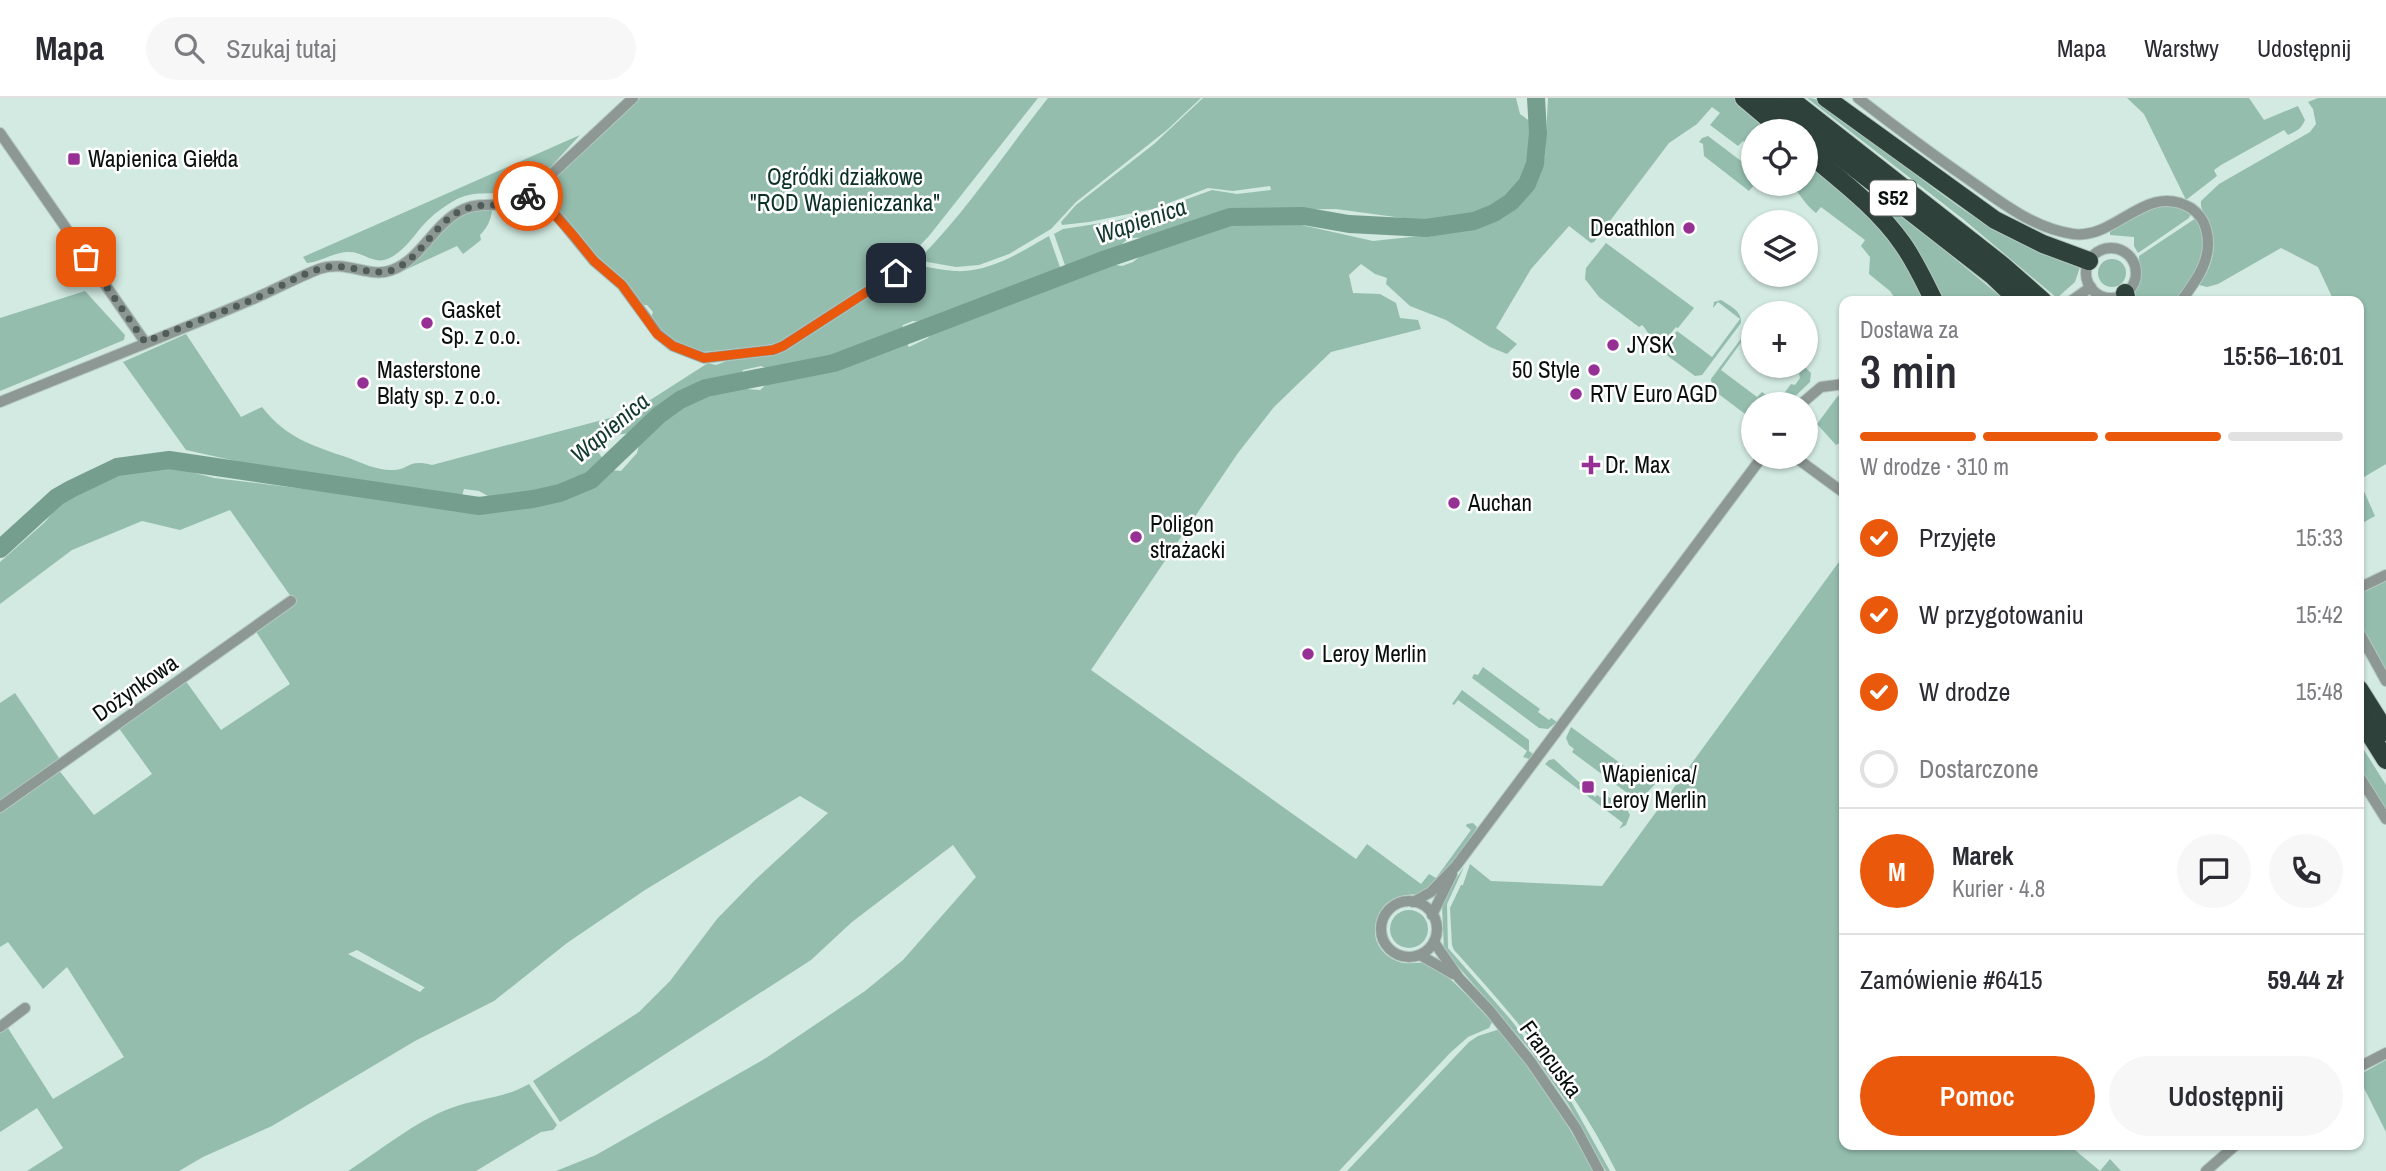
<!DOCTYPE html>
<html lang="pl">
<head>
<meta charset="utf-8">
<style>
  :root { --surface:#fff; --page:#f7f7f7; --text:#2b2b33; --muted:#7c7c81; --line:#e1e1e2; --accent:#ea580c }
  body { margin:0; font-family:"Archivo Narrow",sans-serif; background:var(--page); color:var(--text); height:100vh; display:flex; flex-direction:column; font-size:26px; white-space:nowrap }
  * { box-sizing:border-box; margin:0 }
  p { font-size:23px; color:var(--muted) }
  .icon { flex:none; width:38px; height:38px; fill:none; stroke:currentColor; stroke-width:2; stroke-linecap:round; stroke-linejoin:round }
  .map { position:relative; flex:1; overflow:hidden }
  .drawer { position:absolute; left:1839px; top:198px; width:525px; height:854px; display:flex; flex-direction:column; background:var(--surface); border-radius:14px; box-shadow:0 2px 5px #0004 }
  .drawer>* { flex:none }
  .fabs { position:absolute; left:1741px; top:21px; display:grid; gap:14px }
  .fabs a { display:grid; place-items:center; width:77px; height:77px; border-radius:50%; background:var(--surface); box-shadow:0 2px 5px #0004; font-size:35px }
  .pin { position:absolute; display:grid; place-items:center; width:60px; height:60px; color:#fff; margin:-30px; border-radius:14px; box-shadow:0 4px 10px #0006 }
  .courier { position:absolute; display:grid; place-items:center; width:70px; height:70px; margin:-35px; border:5px solid #ea580c; border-radius:50%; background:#fff; color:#222; box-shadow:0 2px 9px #0007 }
  .overview em { font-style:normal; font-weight:600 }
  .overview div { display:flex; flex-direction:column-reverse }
  .overview { display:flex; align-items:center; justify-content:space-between; height:119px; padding:0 21px }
  h1 { font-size:46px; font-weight:600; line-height:52px }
  .bar { display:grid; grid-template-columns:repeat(4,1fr); gap:10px 7px; align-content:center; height:84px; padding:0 21px }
  .bar i { height:9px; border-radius:5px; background:var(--line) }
  .bar .active { background:var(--accent) }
  .bar p { grid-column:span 4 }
  .line { display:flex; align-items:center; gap:18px; padding:0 21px; border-top:2px solid var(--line) }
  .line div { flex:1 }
  .round { display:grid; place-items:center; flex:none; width:74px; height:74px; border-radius:37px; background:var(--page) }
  ol { padding:0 21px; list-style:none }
  li { display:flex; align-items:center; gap:21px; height:77px }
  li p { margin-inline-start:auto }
  li .icon { padding:7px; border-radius:50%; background:var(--accent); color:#fff; stroke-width:4 }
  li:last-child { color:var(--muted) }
  li i { width:38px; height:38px; border:4px solid var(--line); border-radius:50% }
  .action { display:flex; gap:14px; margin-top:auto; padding:14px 21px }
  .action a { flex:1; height:80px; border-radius:42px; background:var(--accent); color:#fff; font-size:28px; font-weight:600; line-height:80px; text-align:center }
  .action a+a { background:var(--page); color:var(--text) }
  header { display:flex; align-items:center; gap:42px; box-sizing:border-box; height:98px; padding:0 35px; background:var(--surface); border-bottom:2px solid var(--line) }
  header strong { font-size:33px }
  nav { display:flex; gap:38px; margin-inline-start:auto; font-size:24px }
  .search { width:490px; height:63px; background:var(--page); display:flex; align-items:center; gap:18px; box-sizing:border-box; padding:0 24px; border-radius:38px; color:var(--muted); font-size:26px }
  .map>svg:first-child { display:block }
  .green { fill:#94bdae; fill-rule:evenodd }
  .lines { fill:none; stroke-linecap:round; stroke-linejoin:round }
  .river { stroke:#769e8f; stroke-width:18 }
  .street-casing { stroke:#b2c7bf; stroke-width:12 }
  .highway-casing { stroke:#b2c7bf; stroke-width:20 }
  .street { stroke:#8d9793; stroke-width:10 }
  .highway { stroke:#2e423b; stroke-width:18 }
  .done { stroke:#4f5c57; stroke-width:7; stroke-dasharray:0 12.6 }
  .route { stroke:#ea580c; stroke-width:9 }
  .poi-dot { fill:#973094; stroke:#fff; stroke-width:2.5 }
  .labels { text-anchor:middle; stroke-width:5; stroke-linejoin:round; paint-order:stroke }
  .shield { fill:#fff; stroke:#525856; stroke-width:2 }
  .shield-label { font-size:21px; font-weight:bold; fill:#08100d }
  .poi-label { font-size:23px; fill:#08100d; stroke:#fff; text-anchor:start }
  .park-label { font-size:23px; fill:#0b3126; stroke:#fff }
  .street-label { font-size:23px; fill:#08100d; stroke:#fff }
  .water-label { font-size:24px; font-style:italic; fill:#12382d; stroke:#fff }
</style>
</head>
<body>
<header>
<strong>Mapa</strong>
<div class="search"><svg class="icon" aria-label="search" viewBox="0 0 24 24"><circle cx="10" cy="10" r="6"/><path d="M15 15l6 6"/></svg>Szukaj tutaj</div>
<nav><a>Mapa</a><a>Warstwy</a><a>Udostępnij</a></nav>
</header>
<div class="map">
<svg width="2386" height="1073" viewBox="0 0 2386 1073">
  <rect width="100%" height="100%" fill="#d2eae1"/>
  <g class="green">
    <path d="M640,0h398l-109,138 -26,27 -121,78 -16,5 -63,6c-24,-1 -38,-16 -52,-34l2,-6 -6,-7h-5l-17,-23 -25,-19 -25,-33 -33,-39v-3z"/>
    <path d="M1048,0h153l-34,32 -91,72 -25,27 -42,25 -30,11 -23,2 -34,-6 -1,-4c47,-48 85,-106 127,-159z"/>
    <path d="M1203,0h313l4,16 11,8 2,25 -6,27 -11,16 -23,16 -30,12 -38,3 -89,-12 -88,1 -25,4 -77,24c-25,-2 -19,6 -36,15 -14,6 -30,10 -44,15l-12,-34 9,-5 52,-8 39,-10 58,-21 25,4 34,-4 -1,-4 -37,5 -25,-3 -55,21 -64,13 -27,3 -1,-3 15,-17 78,-61z"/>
    <path d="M1548,0h188l39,33h-21l-1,17 -10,-7 -5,5 -28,-21 10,-12 -8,-6 -15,17 -28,19 -75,99 -3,1 -22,-17 -38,43 -35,59 21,16 -10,10 -17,-7 -44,-27 -36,-14 -24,-22 1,-6 -12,-4 -14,-10 -12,11 4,18 27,1 16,9 4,15 18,2 3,9 -90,23 -57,55 -36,46 -147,217 265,189 11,-15 54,40 8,-10 7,4 35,-48 -5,-4 1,-2 6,-1 4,4c-8,16 -36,51 -50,62 -6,6 -12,5 -20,6 -19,2 -31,15 -32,35 -1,16 13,31 29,33 11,1 21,-3 31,4 21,15 39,36 57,55l-3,6 -21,9 -18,16 -111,118h-783l40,-16 170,-97 99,-67 38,-31 73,-83 -23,-32 -101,77 -41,38 -251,162 -27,-41 106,-69 31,-31 47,-62 38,-39 73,-67 -28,-17 -155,94 -78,53 -73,58 -79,40 -143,85 -69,31 -24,14h-152l36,-23 -26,-40 -37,24v-103l6,-4 47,74 71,-42 -57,-90 -24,22 -35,-47 -8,5v-137l58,-41 36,46 58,-41 -34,-47 67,-47 36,50 69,-46 -35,-54 39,-29 -64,-91 -50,20 -38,-9 -70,29 -72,54v-42l45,-40 22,-27 50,-24 51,-5 46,12 148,18 110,17 91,-12 31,-17 16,-14 11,1 16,-18 4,-15 36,-31 29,-13 36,-9 4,4 14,1 9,-8 66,-16 71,-24 3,5 19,-9 4,-7 178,-67 12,2 11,-4 15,-12 42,-17 34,-8 29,-4 35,1 85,19 75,-8 27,-7 35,-16 14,-14 11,-16 10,-23zM357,852l67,37h1l-5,5 -72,-38z"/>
    <path d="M1807,0c24,0 47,29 66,43 41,31 82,67 127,91 25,14 53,23 80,35l-5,15 -18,16 -94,-79z"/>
    <path d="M2127,0h122l15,22 34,-14 7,14c-4,9 -8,11 -17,15l-4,-5 -63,35 -7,5 3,6 -31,24 -42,-86z"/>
    <path d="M2318,0h68v366l-27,16 16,36 -16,9v-224h-29l3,-2 -15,-32 -37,-19 -63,36 -11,3 -8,-2c14,-19 20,-41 9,-63 -3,-8 -8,-12 -7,-21l18,-17 91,-52 6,-8 -3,-15 -5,-7z"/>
    <path d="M580,37l-44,48 -6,-5c-3,4 -7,9 -11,11 -12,9 -40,-1 -62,10 -11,6 -21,13 -30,22 -13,13 -24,34 -43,39 -12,3 -23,-9 -36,-8 -14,0 -27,10 -41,11l-4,-6z"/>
    <path d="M1708,38l45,34 2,14 -6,7 -45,-35 -1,-12 -4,-2 3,-4z"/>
    <path d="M1808,47l130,100 68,56h-66l-9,-22z"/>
    <path d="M1806,61l63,55 26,30 32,57h-30l-7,-10 -21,-17 1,-17 -9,-11 4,-6 -44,-33 -5,6c-12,-9 -15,-19 -26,-29h16z"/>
    <path d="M2176,107l15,8 -2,5 -51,35 -4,-7v-9l-24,-2v-3l39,-26z"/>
    <path d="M488,109l4,3c-1,10 -5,18 -12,25l1,5 -18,14 -6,-8 -52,24 36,-42 25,-16z"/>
    <path d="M2196,120c23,27 -2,60 -20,83h-45l9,-20 -1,-25z"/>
    <path d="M1049,138l12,34 -130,53 -18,-2 -10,4 -2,7 -79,30 -49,9 -12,-5 -18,4 -3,6 -34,7 -26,11 -50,39 -14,2 -18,17 5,7 -17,16 -29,14 -51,7h-18l-9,-5 -15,-2 -2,7 -167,-22 -109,-24 -63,-88 63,-28 55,83 21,-10c24,31 51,39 87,51 13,5 27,12 42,12 18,1 16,-12 41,-5l189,-50 23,-11 64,-41 8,2 19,-7 33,-3 148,-90c13,2 26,5 39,6 34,2 66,-19 94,-35z"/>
    <path d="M1606,145l88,65 -16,20 -2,-1 -15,18c-11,-2 -12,-14 -19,-20l-3,2 -40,-30 -14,-18 1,-11z"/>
    <circle cx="2112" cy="175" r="14"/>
    <path d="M85,193l40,44 -1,5 -124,51v-73z"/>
    <path d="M1721,202c9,6 21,11 20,23l-39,52 -7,1 -34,-25 16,-20 35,26 28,-38 -22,-17 -5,6 1,-6z"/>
    <path d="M1753,229v6l-5,6 -3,-2 -24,33 36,27 5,-5 15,11 14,-19 4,1 5,-7 -1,-4 3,-5 -5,-3h7l7,7 -1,9 -23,22h-33l-1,16 -41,-31 -1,-10 38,-51z"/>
    <path d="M1844,293v50l-8,4 -19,-21 20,-27z"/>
    <path d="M1844,457v589l225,1 31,26 10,-12 11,12h-505c-41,-83 -100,-153 -162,-221l-2,-5 -2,-37 11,-23h2l7,-21 21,17 111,5z"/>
    <path d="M2386,480v95l-27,-49v-33z"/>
    <path d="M1483,569l57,42 -2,3 11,8 2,-2 6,4 -9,7 -9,-1 -67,-50 2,-4 4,1z"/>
    <path d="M1462,592l67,50v11l4,3 -4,5 -6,-2 4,-6 -69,-51 -4,5 -2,-1z"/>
    <path d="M15,595l46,68 -61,43v-101z"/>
    <path d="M1571,629l79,58 5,-6 1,4 -13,14 -13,-2 -58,-43 2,-3 -5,-4 -3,-7z"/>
    <path d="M2359,644l27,43v28l-27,-45z"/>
    <path d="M1554,661l26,24 -1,2 16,12 2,-2 6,4 3,-3 18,8 6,11 -4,10 -7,4 4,-6 -78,-59 4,-4z"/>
    <path d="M1464,769l-17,37 1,44 63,72 40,52 21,31 38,68h-4l-38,-67 -37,-53 -87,-101 -2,-44 7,-17z"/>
    <circle cx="1409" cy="831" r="19"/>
    <path d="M1497,932h3c36,45 67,91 93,141h-246l122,-129 9,-6z"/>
    <path d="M2386,962v72l-27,-54v-3z"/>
    <path d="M529,986l28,41 -4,5 -12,2 -65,39h-128c33,-21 66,-49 103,-63 27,-10 52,-9 78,-24z"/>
  </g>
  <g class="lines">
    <path class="river" d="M0,451l57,-52 14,-8 46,-22 52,-7 310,46 54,-7 27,-6 31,-13 68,-65 21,-15 26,-12 128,-25 272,-104 124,-42 73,-1 46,8 77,4 48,-7 20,-8 17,-11 16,-18 8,-20 3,-31 -2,-35"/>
    <g class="street-casing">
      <g id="street">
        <path d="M1858,0c35,27 71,54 107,79 33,23 67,51 108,57 43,6 73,-53 118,-26 7,5 13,13 15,21 8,28 -9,51 -25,72"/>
        <path d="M0,35l145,209"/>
        <path d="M533,93l25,26 36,44 28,24 36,49 15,12 31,12 69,-8 10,-4 130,-84"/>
        <circle cx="2111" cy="175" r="25"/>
        <path d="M2071,203l20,-14"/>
        <path d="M0,304c84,-34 168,-67 251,-102 23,-10 45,-22 68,-31 27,-10 50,10 73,1 30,-11 41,-47 72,-61 20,-9 43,1 61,-10l108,-101"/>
        <path d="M1801,306l20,-17 23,-3"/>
        <path d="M1795,359l49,36"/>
        <path d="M2359,490l27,-13"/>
        <path d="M2359,534l27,49"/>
        <path d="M2359,678l27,43"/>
        <path d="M0,709l291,-206"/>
        <circle cx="1409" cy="831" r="28"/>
        <path d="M1413,804l18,-10 25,-26 306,-409"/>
        <path d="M1432,817l20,-41"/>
        <path d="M1434,844l25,36 31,33 41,51 45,66 23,43"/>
        <path d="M1420,857l33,19"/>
        <path d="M0,929l25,-19"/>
        <path d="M2359,969l27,-14"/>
        <path d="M2206,1073l31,-27"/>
      </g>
    </g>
    <g class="highway-casing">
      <g id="highway">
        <path d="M1744,0l39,33"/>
        <path d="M1765,0l228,178 26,25"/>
        <path d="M1789,0l213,167 41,36"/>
        <path d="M1826,0l169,122 48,24 46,17"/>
        <path d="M1806,53c33,28 71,56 96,92 13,18 22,38 32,58"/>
        <path d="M2125,195l2,8"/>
        <path d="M2359,591l27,43"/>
        <path d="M2359,619l27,43"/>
      </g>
    </g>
    <use href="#street" class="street"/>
    <use href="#highway" class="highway"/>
  </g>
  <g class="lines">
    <path class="done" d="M86,159l59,85c36,-15 73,-28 109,-43 22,-10 45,-24 68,-31 26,-7 50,11 73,1 28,-13 39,-46 67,-59 22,-10 48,1 66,-14"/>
    <path class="route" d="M528,98l5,-5 40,44 21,26 28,24 35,49 16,12 31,12 69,-8 10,-4 113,-73"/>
  </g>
  <g class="poi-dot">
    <rect x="67" y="54" width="14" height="14" rx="3.5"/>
    <circle cx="1689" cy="130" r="7"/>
    <circle cx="427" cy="225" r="7"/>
    <circle cx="1613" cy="247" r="7"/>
    <circle cx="1594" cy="272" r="7"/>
    <circle cx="363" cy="285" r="7"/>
    <circle cx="1576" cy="296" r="7"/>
    <path d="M1587.5 356.5h7v7h7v7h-7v7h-7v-7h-7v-7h7z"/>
    <circle cx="1454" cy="405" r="7"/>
    <circle cx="1136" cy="439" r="7"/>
    <circle cx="1308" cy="556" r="7"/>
    <rect x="1581" y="682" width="14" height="14" rx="3.5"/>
  </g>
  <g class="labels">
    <rect class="shield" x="1870" y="82.5" width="46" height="35" rx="5"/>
    <g class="shield-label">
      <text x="1893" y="107">S52</text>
    </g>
    <g class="poi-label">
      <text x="88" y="69">Wapienica Giełda</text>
      <text x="1675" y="138" text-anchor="end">Decathlon</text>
      <text x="441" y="220">Gasket<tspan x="441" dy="26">Sp. z o.o.</tspan></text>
      <text x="1627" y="255">JYSK</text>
      <text x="377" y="280">Masterstone<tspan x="377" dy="26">Blaty sp. z o.o.</tspan></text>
      <text x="1580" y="280" text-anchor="end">50 Style</text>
      <text x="1590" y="304">RTV Euro AGD</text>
      <text x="1605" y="375">Dr. Max</text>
      <text x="1468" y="413">Auchan</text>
      <text x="1150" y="434">Poligon<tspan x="1150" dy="26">strażacki</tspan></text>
      <text x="1322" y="564">Leroy Merlin</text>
      <text x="1602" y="684">Wapienica/<tspan x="1602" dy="26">Leroy Merlin</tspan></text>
    </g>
    <g class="park-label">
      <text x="845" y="87">Ogródki działkowe<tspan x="845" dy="26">"ROD Wapieniczanka"</tspan></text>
    </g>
    <g class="street-label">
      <text transform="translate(135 590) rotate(-35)" y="8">Dożynkowa</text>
      <text transform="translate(1551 961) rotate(54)" y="8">Francuska</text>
    </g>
    <g class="water-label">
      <text transform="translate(1141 123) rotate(-19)" y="8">Wapienica</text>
      <text transform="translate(610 330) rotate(-40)" y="8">Wapienica</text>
    </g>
  </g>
</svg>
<div class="fabs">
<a><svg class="icon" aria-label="locate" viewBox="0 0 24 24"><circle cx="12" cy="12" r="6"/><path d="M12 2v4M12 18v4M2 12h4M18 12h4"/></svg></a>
<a><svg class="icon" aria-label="layers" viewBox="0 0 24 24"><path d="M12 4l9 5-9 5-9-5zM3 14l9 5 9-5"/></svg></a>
<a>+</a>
<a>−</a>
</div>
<div class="pin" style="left:86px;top:159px;background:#ea580c"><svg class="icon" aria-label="bag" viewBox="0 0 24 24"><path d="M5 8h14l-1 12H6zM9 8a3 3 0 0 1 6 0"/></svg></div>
<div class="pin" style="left:896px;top:175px;background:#1f2937"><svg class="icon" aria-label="home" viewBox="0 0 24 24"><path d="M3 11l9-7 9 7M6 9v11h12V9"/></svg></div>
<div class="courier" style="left:528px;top:98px"><svg class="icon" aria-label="bike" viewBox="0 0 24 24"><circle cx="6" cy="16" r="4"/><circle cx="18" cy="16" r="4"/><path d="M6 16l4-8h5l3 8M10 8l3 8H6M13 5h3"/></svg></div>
<section class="drawer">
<div class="overview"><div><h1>3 min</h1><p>Dostawa za</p></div><em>15:56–16:01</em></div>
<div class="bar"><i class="active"></i><i class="active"></i><i class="active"></i><i></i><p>W drodze · 310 m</p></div>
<ol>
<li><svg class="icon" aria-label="check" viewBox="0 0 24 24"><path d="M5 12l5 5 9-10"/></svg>Przyjęte<p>15:33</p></li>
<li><svg class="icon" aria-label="check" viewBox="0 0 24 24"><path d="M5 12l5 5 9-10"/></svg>W przygotowaniu<p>15:42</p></li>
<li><svg class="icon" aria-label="check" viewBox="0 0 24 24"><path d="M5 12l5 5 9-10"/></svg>W drodze<p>15:48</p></li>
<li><i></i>Dostarczone</li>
</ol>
<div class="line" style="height:126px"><b class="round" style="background:var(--accent);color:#fff">M</b><div><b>Marek</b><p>Kurier · 4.8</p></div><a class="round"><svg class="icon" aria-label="chat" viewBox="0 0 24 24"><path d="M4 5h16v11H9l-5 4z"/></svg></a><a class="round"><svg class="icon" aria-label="phone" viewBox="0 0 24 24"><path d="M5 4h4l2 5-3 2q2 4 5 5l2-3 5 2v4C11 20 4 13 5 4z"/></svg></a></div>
<div class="line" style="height:91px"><div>Zamówienie #6415</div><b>59.44 zł</b></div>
<div class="action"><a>Pomoc</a><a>Udostępnij</a></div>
</section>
</div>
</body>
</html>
